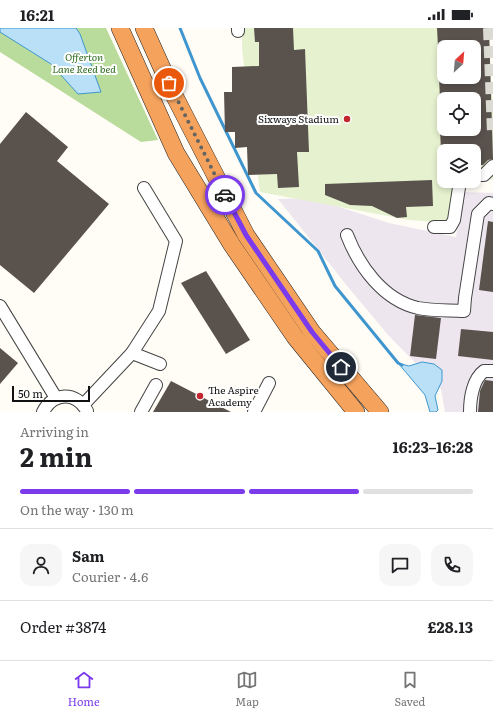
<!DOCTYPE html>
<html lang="en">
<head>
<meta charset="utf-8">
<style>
  :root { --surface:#fff; --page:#f6f6f6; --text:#202124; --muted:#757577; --line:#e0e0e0; --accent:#7c3aed }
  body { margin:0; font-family:Literata,serif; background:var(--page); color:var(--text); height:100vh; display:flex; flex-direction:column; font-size:15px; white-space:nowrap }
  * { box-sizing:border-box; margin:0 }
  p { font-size:13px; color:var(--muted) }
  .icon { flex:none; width:22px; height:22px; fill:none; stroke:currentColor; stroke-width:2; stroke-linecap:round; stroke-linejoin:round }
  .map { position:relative; height:384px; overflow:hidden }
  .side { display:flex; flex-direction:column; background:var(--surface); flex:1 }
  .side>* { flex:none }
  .needle { width:26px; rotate:26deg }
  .tools { position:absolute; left:437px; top:12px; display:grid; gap:8px }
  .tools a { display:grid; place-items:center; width:44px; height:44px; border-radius:8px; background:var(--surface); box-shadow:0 2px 6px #0003; font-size:20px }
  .scale { position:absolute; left:12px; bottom:10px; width:78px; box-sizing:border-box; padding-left:4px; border:2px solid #111; border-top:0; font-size:11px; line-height:14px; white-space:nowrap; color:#111; -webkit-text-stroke:3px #fff; paint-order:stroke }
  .pin { position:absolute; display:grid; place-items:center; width:34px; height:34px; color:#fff; margin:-17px; border:2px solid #fff; border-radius:50%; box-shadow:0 1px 4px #0007 }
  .courier { position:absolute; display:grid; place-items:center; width:40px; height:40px; margin:-20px; border:3px solid #7c3aed; border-radius:50%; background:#fff; color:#222; box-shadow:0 1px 5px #0007 }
  .overview em { font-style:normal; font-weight:700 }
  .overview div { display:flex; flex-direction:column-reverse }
  .overview { display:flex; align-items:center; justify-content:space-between; height:68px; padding:0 20px }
  h1 { font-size:26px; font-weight:700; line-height:30px }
  .bar { display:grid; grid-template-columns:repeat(4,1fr); gap:6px 4px; align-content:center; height:48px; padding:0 20px }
  .bar i { height:5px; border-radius:3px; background:var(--line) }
  .bar .current { background:var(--accent) }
  .bar p { grid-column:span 4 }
  .line { display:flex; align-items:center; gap:10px; padding:0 20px; border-top:1px solid var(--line) }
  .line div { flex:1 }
  .round { display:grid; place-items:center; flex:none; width:42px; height:42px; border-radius:12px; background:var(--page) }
  .status { display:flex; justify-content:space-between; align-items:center; height:28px; padding:0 20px; background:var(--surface); direction:ltr }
  .status svg { height:11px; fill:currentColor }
  .menu { display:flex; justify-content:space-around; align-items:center; height:56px; border-top:1px solid var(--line); background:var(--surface); font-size:11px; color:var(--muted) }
  .menu a { display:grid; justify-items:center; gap:2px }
  .menu .current { color:var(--accent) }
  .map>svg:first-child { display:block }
  .industrial { fill:#eee6ef }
  .forest { fill:#b9dc9c }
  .pitch { fill:#e6f2cf; fill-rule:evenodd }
  .water { fill:#b9e0f7; stroke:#3f96cf }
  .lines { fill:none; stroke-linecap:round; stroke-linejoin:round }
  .stream { stroke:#3f96cf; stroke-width:3 }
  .building { fill:#5a524d }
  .minor-tunnel { stroke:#dbdad3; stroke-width:12; stroke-dasharray:12 6; stroke-linecap:butt }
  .minor-casing { stroke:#444; stroke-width:14 }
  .highway-casing { stroke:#222; stroke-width:18 }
  .minor { stroke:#fff; stroke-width:12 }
  .highway { stroke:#f5a25d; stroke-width:17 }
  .done { stroke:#646461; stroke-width:4; stroke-dasharray:0 7.2 }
  .route { stroke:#7c3aed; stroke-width:5 }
  .poi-dot { fill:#c4262e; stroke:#fff; stroke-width:1.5 }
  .labels { text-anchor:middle; stroke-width:4; stroke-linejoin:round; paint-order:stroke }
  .park-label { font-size:10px; font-style:italic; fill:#2f6b1f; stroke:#fff }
  .poi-label { font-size:10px; fill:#111; stroke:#fff; text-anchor:end }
</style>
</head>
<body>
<div class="status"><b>16:21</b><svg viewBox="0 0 49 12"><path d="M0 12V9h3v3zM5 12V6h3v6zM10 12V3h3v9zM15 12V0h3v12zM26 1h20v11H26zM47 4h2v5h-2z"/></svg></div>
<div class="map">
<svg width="493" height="384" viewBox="0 0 493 384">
  <rect width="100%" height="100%" fill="#fffdf5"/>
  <path class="industrial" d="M463,164l30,1v219h-48l-4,-23 -52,-53 -41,-49 -70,-88 34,-1 77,25 67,14z"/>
  <path class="forest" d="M0,0h106l52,112 -17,2 -141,-90z"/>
  <path class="pitch" d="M242,0h245l6,81v70l-19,2v-30h-30v30h26l-17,2 -4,40 -40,-3 -149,-28 -18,-143zM444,19h30v30h-30zM444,71h30v30h-30z"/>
  <g class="water">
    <path d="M0,0h76l4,6 21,58 -23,2 -27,-30 -51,-32z"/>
    <path d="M422,334l12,2 8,6v11l-7,15 3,14 -2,2h-6l-5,-17 -27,-32 11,3z"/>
  </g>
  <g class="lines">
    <path class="stream" d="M180,0l20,50 56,115 62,58 17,35 63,77 4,2"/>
  </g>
  <g class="building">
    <path d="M254,0h39l1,22 11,-1 4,103h-12l2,35 -21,1 -1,-14 -29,1 -1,-28 -12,1v-16h-10l-1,-40h8v-25l27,-1v-24h-4z"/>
    <path d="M437,0h52l4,131 -5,1 -5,5h-9v-14h-33l-1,-22h34v-30h-34l-1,-22h35v-30h-36z"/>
    <path d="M26,84l42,35 -11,14 52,43 -75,89 -34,-28v-121z"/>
    <path d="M432,152l1,26 -27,1 1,10 -10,1 -25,-12 -22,-1 -25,-10v-11z"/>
    <path d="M488,193l5,1v70l-14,-2z"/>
    <path d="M206,243l44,69 -24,14 -45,-71z"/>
    <path d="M415,287l26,3 -5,41 -26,-3z"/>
    <path d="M461,301l32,3v28l-35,-4z"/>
    <path d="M0,320l18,15 -18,21z"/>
    <path d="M485,352l8,1v31h-15l2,-21z"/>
    <path d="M171,353l60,31h-78z"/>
  </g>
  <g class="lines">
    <path class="minor-tunnel" d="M489,0l4,105"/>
    <g class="minor-casing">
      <g id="minor">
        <path d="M238,0v3"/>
        <path d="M474,147h10l9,-9"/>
        <path d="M434,199h16l4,-7 6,-39"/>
        <path d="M347,207c12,31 36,65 71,73 15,3 31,2 46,3l1,-13 13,-84 11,-11 4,1"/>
        <path d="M0,278l56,92"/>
        <path d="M132,325l28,11"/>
        <path d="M83,377l49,-52 27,-42 17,-70 -32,-53"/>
        <path d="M43,384c10,-20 33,-21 44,-1"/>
        <path d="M141,384l15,-27"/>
        <path d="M254,384l15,-29"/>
        <path d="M470,384c0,-14 3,-33 14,-41h9"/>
      </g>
    </g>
    <g class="highway-casing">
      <g id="highway">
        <path d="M120,0l56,125 56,92 63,92 61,75"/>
        <path d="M144,0l31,69 71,138 66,97 68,80"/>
      </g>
    </g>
    <use href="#minor" class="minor"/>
    <use href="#highway" class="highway"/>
  </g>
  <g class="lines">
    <path class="done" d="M169,55l56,112"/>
    <path class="route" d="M225,167l21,40 66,97 29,35"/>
  </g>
  <g class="poi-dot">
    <circle cx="347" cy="91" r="4"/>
    <circle cx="200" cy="368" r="4"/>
  </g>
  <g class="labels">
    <g class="park-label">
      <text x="84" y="33">Offerton<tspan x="84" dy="12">Lane Reed bed</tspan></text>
    </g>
    <g class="poi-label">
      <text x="339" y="95">Sixways Stadium</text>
      <text x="208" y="366" text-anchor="start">The Aspire<tspan x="208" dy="12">Academy</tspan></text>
    </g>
  </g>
</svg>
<div class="tools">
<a><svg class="needle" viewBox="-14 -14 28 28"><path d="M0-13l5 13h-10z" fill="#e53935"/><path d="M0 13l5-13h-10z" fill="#757577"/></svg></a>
<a><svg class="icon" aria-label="locate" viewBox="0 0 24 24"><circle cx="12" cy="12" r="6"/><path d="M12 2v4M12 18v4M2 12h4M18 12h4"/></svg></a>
<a><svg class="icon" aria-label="layers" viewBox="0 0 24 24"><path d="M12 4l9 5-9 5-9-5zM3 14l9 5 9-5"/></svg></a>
</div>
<div class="scale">50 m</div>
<div class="pin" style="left:169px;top:55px;background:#ea580c"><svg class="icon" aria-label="bag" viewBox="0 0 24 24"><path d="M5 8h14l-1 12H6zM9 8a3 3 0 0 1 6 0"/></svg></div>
<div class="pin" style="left:341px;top:339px;background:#1f2937"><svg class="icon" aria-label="home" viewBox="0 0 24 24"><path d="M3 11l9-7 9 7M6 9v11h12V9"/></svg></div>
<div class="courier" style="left:225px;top:167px"><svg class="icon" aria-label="car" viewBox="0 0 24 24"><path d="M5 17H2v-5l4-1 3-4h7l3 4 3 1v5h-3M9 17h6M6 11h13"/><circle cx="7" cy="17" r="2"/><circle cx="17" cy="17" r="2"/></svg></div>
</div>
<section class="side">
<div class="overview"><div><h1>2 min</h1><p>Arriving in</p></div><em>16:23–16:28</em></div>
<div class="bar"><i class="current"></i><i class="current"></i><i class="current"></i><i></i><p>On the way · 130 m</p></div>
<div class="line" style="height:72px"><a class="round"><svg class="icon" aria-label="person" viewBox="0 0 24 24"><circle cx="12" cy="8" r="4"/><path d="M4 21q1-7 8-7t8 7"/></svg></a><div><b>Sam</b><p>Courier · 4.6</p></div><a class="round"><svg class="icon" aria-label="chat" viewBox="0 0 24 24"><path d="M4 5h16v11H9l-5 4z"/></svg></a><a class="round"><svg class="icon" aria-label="phone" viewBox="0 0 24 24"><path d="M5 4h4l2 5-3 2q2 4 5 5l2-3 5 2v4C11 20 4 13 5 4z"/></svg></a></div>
<div class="line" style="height:52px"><div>Order #3874</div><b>£28.13</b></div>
</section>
<nav class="menu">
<a class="current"><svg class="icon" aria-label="home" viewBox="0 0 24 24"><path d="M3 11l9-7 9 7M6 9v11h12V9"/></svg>Home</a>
<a><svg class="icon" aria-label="map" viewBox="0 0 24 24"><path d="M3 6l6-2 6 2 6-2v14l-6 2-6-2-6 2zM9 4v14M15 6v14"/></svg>Map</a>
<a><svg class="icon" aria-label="saved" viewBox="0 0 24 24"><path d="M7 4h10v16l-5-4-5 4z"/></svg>Saved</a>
</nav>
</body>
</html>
